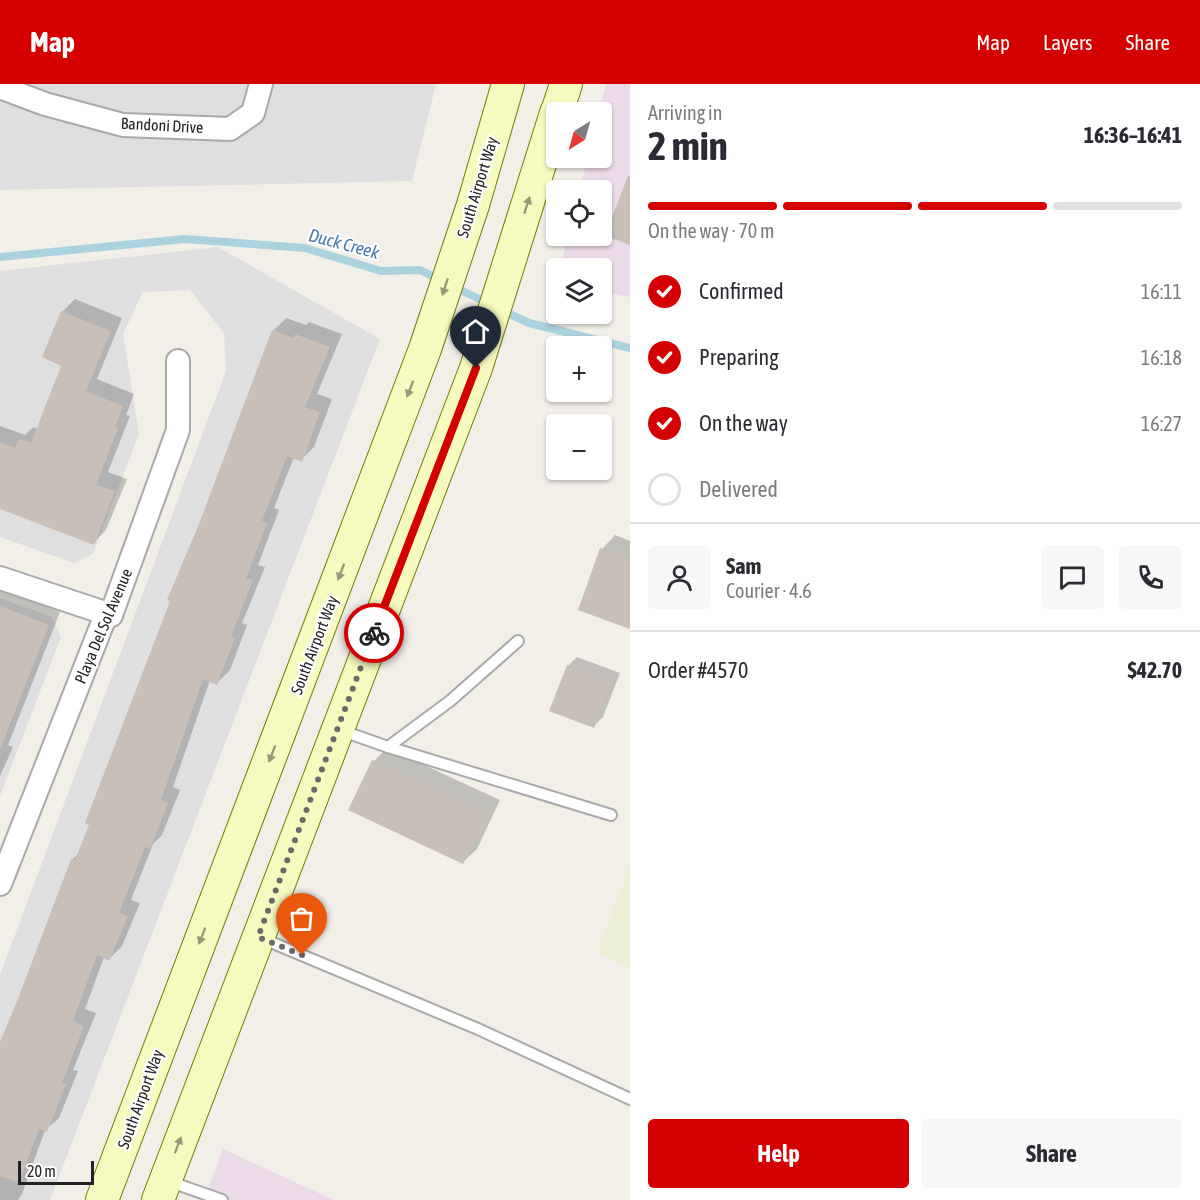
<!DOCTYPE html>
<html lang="en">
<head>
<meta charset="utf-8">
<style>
  :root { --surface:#fff; --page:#f7f7f7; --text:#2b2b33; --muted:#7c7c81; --line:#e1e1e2; --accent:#d40000 }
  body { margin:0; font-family:"Asap Condensed",sans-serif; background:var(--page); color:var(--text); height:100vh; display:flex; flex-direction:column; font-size:22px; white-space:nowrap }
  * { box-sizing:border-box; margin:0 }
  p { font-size:20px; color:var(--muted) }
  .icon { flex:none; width:33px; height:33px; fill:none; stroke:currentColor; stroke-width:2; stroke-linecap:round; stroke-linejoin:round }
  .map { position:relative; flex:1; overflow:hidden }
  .sheet { display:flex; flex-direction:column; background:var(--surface); width:570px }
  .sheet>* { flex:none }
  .needle { width:39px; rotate:217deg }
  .tools { position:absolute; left:546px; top:18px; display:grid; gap:12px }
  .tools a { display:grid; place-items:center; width:66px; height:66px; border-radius:6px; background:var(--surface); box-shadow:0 2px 4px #0004; font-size:30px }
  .scale { position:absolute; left:18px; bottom:15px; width:76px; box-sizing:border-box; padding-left:6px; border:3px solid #222; border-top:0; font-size:16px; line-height:21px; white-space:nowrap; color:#222; -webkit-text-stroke:4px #fff; paint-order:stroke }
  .pin { position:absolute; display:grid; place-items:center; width:51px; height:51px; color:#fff; margin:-62px -26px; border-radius:50% 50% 50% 0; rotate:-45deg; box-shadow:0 0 6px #0007 }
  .pin .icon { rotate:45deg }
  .courier { position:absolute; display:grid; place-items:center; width:60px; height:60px; margin:-30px; border:4px solid #d40000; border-radius:50%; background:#fff; color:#222; box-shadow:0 2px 8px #0007 }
  .summary em { font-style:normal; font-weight:700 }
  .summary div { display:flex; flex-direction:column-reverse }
  .summary { display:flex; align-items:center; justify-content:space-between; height:102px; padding:0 18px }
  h1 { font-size:39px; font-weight:700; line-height:45px }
  .bar { display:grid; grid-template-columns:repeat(4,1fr); gap:9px 6px; align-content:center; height:72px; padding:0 18px }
  .bar i { height:8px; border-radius:4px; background:var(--line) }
  .bar .active { background:var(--accent) }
  .bar p { grid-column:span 4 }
  .line { display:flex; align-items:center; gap:15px; padding:0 18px; border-top:2px solid var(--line) }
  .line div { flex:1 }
  .round { display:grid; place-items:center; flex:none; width:63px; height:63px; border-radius:6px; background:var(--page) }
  ol { padding:0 18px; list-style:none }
  li { display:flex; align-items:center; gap:18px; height:66px }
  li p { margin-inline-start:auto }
  li .icon { padding:6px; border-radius:50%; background:var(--accent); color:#fff; stroke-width:4 }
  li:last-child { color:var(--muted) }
  li i { width:33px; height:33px; border:3px solid var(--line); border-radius:50% }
  .cta { display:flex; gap:12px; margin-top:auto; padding:12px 18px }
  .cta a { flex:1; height:69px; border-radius:6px; background:var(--accent); color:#fff; font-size:24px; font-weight:700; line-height:69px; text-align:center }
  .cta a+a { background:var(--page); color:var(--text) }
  header { display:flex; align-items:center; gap:36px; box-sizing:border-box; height:84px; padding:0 30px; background:var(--accent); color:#fff }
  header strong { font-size:28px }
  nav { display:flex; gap:33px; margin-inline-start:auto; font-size:21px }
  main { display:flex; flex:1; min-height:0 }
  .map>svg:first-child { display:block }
  .residential { fill:#e0dfdf }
  .industrial { fill:#ebdbe8 }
  .farmland { fill:#eef0d5 }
  .shadow { fill:#0003 }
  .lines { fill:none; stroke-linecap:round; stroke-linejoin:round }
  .stream { stroke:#aad3df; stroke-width:8 }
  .building { fill:#c7bfb8 }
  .lane-casing { stroke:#a9a9a9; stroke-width:14 }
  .street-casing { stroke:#a9a9a9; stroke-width:26 }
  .secondary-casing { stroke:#707d05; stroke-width:34 }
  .lane { stroke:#fff; stroke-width:10 }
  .street { stroke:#fff; stroke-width:22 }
  .secondary { stroke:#f7fabf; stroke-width:32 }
  .oneway { fill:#979978 }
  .done { stroke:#6b6a68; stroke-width:6; stroke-dasharray:0 10.8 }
  .route { stroke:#d40000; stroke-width:8 }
  .labels { text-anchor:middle; stroke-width:4.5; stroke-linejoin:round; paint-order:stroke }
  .street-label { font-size:16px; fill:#222; stroke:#fff }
  .water-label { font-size:18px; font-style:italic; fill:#4a7aab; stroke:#fff }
</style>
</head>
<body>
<header>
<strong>Map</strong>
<nav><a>Map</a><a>Layers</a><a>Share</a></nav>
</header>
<main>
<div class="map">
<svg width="630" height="1116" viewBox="0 0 630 1116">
  <rect width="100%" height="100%" fill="#f2efe9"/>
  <g class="residential">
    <path d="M0,0h436l-24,97 -412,9z"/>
    <path d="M218,163l162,92 -330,861h-50v-225l226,-604 -2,-38 -34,-43 -47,2 -20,42 16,100 -46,120 -19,9 -74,-26v-266z"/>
    <path d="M0,514l52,19 9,20 -61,159z"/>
  </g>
  <g class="industrial">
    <path d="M606,0h24v213l-28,-5v-24h-42l8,-32h34v-46h-23l9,-32h14v-46h-3z"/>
    <path d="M223,1065l111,51h-130z"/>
  </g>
  <path class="farmland" d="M630,780v103l-33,-15z"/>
  <g class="shadow">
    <path d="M75,215l47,19 -25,61 37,15 -8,21 4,1 -22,56 19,7 -21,51 -13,13 -93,-35v-82l25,9 8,-8 5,2 25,-64 -1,-53z"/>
    <path d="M286,234l20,7 3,-3 33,12 -25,60 15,5 -18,48 -13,13 -7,-3 -20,51 5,2 -21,55 7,2 -23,56 5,2 -17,45 -13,13 -7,-3 -37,107 7,3 -18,45 -9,9 -22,56 9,3 -18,43 -13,13 -5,-2 -19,52 11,4 -23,57 5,1 -19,47 -14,12 -23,64 -4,6h-18v-153l72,-187 8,-8 193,-521z"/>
    <path d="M615,451l15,6v87l-28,-79z"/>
    <path d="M0,505l60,23 -52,133 5,2 -13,29z"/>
    <path d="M577,573l43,16 -17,44 -9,9 -26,-60z"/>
    <path d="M387,664l113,52 -23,49 -14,13 -89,-101z"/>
  </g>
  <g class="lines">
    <g class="stream">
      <path d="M0,173l185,-18 120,9 76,23 39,-1 22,11"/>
      <path d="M452,202l38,18"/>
      <path d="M501,226l28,13 101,25"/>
    </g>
  </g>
  <g class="building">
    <path d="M628,92h2v69l-25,-9z"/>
    <path d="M61,227l50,20 -25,60 37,15 -8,21 3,1 -22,57 19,6 -21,54 -94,-36v-67l15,6 4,-9 12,4 30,-77 -19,-9z"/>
    <path d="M272,246l22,8 1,-4 35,13 -25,60 15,5 -18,50 -15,-6 -25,65 5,2 -21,55 7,2 -22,56 4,2 -18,47 -14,-6 -42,121 7,3 -18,46 -5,-2 -26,66 9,3 -19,45 -12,-6 -24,66 11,5 -22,57 4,1 -19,48 -8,-3 -20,54 -19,-7v-134l18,-43 53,-140 4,1 14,-35 -4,-2 85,-222 -3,-1 32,-76z"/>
    <path d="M600,464l30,11v70l-52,-19z"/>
    <path d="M0,522l49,19 -48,122h-1z"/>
    <path d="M567,581l44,17 -17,46 -45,-17z"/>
    <path d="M372,676l116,54 -25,50 -115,-54z"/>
  </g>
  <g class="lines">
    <g class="lane-casing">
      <g id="lane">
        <path d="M340,646l48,17 223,68"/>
        <path d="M388,663l62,-46 68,-60"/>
        <path d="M261,854l217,91 152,70"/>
        <path d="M168,1097l54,19"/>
      </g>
    </g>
    <g class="street-casing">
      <g id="street">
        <path d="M0,3l45,17 78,21 107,4 23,-16 8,-29"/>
        <path d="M0,494l111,37"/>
        <path d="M0,800l105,-267 6,-2 67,-185v-69"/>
      </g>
    </g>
    <g class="secondary-casing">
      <g id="secondary">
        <path d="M557,28l9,-28"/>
        <path d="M102,1116l323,-851 48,-144 35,-121"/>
        <path d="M158,1116l318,-832 80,-255"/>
      </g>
    </g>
    <use href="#lane" class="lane"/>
    <use href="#street" class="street"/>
    <use href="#secondary" class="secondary"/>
  </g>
  <defs><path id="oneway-solid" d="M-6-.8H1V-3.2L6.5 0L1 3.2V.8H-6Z" transform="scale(1.5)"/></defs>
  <g class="oneway">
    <use href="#oneway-solid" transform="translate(527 121) rotate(-72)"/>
    <use href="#oneway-solid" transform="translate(445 203) rotate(108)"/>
    <use href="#oneway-solid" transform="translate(410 305) rotate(111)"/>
    <use href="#oneway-solid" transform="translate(341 488) rotate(111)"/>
    <use href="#oneway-solid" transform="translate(272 670) rotate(111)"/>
    <use href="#oneway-solid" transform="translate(202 852) rotate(111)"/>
    <use href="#oneway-solid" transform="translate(178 1061) rotate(-69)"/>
  </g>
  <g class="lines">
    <path class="done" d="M302,871l-44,-18 116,-304"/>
    <path class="route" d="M374,549l102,-265"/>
  </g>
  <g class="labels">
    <g class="street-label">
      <text transform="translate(162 41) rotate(3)" y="6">Bandoni Drive</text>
      <text transform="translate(477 103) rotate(-73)" y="6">South Airport Way</text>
      <text transform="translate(103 542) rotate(-67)" y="6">Playa Del Sol Avenue</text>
      <text transform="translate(314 561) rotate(-69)" y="6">South Airport Way</text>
      <text transform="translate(140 1015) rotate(-70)" y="6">South Airport Way</text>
    </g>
    <g class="water-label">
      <text transform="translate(344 160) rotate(15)" y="6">Duck Creek</text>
    </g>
  </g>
</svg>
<div class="tools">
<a><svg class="needle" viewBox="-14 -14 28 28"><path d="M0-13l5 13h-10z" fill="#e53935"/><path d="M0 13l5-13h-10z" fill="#7c7c81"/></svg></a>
<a><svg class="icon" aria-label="locate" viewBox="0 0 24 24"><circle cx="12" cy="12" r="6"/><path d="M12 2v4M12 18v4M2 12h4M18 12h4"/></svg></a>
<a><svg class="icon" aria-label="layers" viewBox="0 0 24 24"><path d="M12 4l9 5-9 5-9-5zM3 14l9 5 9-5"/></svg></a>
<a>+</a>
<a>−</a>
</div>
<div class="scale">20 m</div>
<div class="pin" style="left:302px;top:871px;background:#ea580c"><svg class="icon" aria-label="bag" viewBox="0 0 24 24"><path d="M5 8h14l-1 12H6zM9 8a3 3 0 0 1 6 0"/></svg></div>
<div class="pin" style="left:476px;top:284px;background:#1f2937"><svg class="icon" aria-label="home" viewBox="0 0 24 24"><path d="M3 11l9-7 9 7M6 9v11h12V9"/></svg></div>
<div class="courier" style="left:374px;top:549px"><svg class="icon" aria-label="bike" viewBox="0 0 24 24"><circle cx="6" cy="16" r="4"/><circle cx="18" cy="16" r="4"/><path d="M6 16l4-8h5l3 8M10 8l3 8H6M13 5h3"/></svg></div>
</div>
<section class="sheet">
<div class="summary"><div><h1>2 min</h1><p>Arriving in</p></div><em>16:36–16:41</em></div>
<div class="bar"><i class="active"></i><i class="active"></i><i class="active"></i><i></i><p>On the way · 70 m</p></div>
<ol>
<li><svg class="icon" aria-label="check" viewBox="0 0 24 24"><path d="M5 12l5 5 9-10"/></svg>Confirmed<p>16:11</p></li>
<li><svg class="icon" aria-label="check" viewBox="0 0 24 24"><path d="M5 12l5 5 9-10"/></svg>Preparing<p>16:18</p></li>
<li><svg class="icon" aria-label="check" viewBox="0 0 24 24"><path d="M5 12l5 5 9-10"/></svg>On the way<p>16:27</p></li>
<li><i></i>Delivered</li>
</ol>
<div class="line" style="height:108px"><a class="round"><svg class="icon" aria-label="person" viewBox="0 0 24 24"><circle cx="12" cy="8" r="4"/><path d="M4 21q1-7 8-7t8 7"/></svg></a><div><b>Sam</b><p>Courier · 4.6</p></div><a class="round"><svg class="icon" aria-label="chat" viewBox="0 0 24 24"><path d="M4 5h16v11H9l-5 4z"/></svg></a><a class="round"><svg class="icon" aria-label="phone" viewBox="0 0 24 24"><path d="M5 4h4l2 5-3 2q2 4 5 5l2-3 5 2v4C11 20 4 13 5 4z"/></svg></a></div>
<div class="line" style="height:78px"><div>Order #4570</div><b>$42.70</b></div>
<div class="cta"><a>Help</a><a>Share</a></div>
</section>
</main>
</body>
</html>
